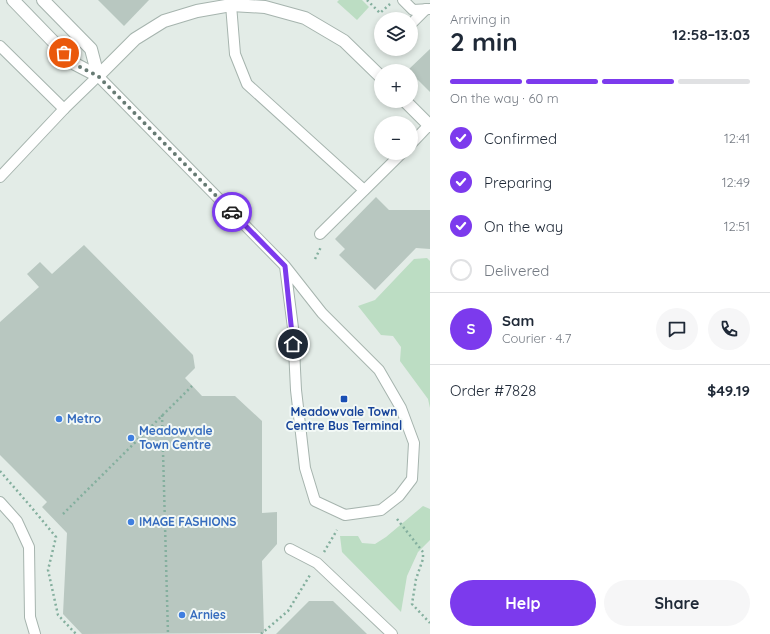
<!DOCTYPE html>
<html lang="en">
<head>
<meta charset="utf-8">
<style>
  :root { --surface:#fff; --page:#f6f6f7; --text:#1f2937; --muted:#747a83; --line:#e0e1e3; --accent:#7c3aed }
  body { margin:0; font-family:Quicksand,sans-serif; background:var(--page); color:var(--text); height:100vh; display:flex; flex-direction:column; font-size:15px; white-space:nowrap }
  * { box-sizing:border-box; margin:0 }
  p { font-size:13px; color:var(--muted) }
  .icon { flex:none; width:22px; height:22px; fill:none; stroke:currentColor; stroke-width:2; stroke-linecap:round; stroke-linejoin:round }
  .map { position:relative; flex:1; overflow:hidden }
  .details { display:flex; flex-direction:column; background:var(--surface); width:340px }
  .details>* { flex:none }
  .buttons { position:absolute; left:374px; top:12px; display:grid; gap:8px }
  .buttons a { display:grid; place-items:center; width:44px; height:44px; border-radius:50%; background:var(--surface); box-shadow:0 2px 6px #0003; font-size:20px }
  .pin { position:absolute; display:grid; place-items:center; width:34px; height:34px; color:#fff; margin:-17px; border:2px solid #fff; border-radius:50%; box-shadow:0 1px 4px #0007 }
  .courier { position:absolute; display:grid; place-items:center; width:40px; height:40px; margin:-20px; border:3px solid #7c3aed; border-radius:50%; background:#fff; color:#222; box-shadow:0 1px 5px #0007 }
  .summary em { font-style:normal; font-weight:800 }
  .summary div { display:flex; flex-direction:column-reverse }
  .summary { display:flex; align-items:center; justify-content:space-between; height:68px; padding:0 20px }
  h1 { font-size:26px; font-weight:800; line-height:30px }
  .bar { display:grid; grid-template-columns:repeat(4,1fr); gap:6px 4px; align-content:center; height:48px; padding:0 20px }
  .bar i { height:5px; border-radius:3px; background:var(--line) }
  .bar .selected { background:var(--accent) }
  .bar p { grid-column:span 4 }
  .line { display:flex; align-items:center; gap:10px; padding:0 20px; border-top:1px solid var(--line) }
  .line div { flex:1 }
  .round { display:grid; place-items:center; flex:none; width:42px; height:42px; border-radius:21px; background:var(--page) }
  ol { padding:0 20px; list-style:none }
  li { display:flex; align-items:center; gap:12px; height:44px }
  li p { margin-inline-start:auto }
  li .icon { padding:4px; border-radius:50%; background:var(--accent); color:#fff; stroke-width:4 }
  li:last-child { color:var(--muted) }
  li i { width:22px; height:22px; border:2px solid var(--line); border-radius:50% }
  .cta { display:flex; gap:8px; margin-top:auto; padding:8px 20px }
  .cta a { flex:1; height:46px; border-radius:24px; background:var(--accent); color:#fff; font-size:16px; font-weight:800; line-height:46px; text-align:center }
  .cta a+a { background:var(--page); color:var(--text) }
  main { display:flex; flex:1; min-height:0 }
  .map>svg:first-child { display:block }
  .green { fill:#bcddc3 }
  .building { fill:#b8c7c0 }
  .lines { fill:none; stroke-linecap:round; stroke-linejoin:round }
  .lane-casing { stroke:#a6b4ae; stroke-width:12 }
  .street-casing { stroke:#a6b4ae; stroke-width:14 }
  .path { stroke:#84af9e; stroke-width:2.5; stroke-dasharray:2 3; stroke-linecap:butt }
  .lane { stroke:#fff; stroke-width:10 }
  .street { stroke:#fff; stroke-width:12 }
  .done { stroke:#667a73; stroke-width:4; stroke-dasharray:0 7.2 }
  .route { stroke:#7c3aed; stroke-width:5 }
  .transit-dot { fill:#1a4fb4; stroke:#f3f9f6; stroke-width:1.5 }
  .shop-dot { fill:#3f7fe0; stroke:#f3f9f6; stroke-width:1.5 }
  .labels { text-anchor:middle; stroke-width:4; stroke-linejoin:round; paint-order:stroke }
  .transit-label { font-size:12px; font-weight:bold; fill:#164399; stroke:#f3f9f6 }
  .shop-label { font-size:12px; font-weight:bold; fill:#366cbe; stroke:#f3f9f6; text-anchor:start }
</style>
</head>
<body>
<main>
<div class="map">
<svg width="430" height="634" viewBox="0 0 430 634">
  <rect width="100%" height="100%" fill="#e3ece7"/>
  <g class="green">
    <path d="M339,0h23l7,7 -12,13 -20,-18z"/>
    <path d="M427,258l3,3v147l-2,-9 -28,-38 1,-14 -8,-11 -12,-1 -23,-29 17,-6 39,-41z"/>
    <path d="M423,506l7,3v31l-12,12 -11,24 -6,36 -59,-60 -2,-16h18l4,7 13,1 11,-7z"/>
  </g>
  <g class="building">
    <path d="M98,0h51l-25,26z"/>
    <path d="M430,49v43l-19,-19v-2l-3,-1z"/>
    <path d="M376,197l13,13h41v39l-14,-1 -41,42 -36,-35 6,-6 -10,-10z"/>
    <path d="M84,245l109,110 2,13 -10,10 17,18h33l27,25v92l15,-1v32l-15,17 2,72 -182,1 -19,-20 4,-81 -25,-26 5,-5 -47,-47v-133l39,-35 -12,-13 13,-12 12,12z"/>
    <path d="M309,601h24l34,33h-91z"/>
  </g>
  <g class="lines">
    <g class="lane-casing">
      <g id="lane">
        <path d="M403,0l10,10 17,-1"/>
        <path d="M231,5l4,49 12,30 117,106"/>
        <path d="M411,24l15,-15"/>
        <path d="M0,46l64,63"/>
        <path d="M411,144l18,-19"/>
        <path d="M0,177l64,-68 34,-33 187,190 37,47 57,57 22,38 13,35 -2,36 -13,17 -18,14 -36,5 -30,-14 -10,-33 -9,-78 -3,-62 -8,-62"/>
        <path d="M320,234l82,-81"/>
        <path d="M0,502l17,19 12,26 1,70 5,17"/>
        <path d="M290,549l27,14 75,71"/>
      </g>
    </g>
    <g class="street-casing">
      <g id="street">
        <path d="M13,0l62,64 23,12"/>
        <path d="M43,0l48,49 7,27"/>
        <path d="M98,76l37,-37 29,-18 33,-10 34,-6 34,2 40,11 39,23 37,36"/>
        <path d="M405,101l25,25"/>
      </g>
    </g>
    <g class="path">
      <path d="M367,0l13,13 10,-9"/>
      <path d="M315,259l6,-12"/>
      <path d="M162,415l6,219"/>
      <path d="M0,471l32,37 24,29 -8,33 10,45 18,19"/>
      <path d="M63,514l129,-128"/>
      <path d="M397,519l26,33v7l-7,20 -4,25 18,19"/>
      <path d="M324,552l13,-22"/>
      <path d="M261,634l27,-23 22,-36"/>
    </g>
    <use href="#lane" class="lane"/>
    <use href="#street" class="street"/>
  </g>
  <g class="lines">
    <path class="done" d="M64,53l10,11 24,12 134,136"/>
    <path class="route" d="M232,212l53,54 8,78"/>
  </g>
  <rect class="transit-dot" x="340" y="395" width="8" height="8" rx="2"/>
  <g class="shop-dot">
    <circle cx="59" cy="419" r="4"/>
    <circle cx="131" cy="438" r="4"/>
    <circle cx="131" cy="522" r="4"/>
    <circle cx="182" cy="615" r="4"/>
  </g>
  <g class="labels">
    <g class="transit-label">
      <text x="344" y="416">Meadowvale Town<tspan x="344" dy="14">Centre Bus Terminal</tspan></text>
    </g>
    <g class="shop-label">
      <text x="67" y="423">Metro</text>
      <text x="139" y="435">Meadowvale<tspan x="139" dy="14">Town Centre</tspan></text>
      <text x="139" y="526">IMAGE FASHIONS</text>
      <text x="190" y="619">Arnies</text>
    </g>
  </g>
</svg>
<div class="buttons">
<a><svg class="icon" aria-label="layers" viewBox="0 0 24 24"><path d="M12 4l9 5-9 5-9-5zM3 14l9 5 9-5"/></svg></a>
<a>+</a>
<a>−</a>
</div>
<div class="pin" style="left:64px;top:53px;background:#ea580c"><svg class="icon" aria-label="bag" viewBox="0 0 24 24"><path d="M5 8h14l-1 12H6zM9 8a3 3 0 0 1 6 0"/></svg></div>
<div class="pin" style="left:293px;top:344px;background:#1f2937"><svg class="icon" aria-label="home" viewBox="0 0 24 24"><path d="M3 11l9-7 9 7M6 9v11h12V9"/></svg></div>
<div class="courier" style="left:232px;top:212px"><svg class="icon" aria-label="car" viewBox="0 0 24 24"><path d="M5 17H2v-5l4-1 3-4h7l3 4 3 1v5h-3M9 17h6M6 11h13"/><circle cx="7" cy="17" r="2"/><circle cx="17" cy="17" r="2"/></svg></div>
</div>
<section class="details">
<div class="summary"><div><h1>2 min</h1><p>Arriving in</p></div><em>12:58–13:03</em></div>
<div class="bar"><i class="selected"></i><i class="selected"></i><i class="selected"></i><i></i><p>On the way · 60 m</p></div>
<ol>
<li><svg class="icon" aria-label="check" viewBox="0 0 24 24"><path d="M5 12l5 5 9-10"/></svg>Confirmed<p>12:41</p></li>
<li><svg class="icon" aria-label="check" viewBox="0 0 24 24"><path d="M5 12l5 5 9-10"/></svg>Preparing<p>12:49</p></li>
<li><svg class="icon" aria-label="check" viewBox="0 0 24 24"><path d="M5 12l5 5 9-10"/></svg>On the way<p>12:51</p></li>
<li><i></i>Delivered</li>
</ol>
<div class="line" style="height:72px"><b class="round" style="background:var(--accent);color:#fff">S</b><div><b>Sam</b><p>Courier · 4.7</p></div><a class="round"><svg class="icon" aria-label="chat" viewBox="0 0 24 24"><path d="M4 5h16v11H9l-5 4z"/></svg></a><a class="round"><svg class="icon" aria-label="phone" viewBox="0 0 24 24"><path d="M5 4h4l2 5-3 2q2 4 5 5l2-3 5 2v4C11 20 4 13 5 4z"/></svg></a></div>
<div class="line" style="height:52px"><div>Order #7828</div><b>$49.19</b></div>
<div class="cta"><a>Help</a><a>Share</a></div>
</section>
</main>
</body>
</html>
